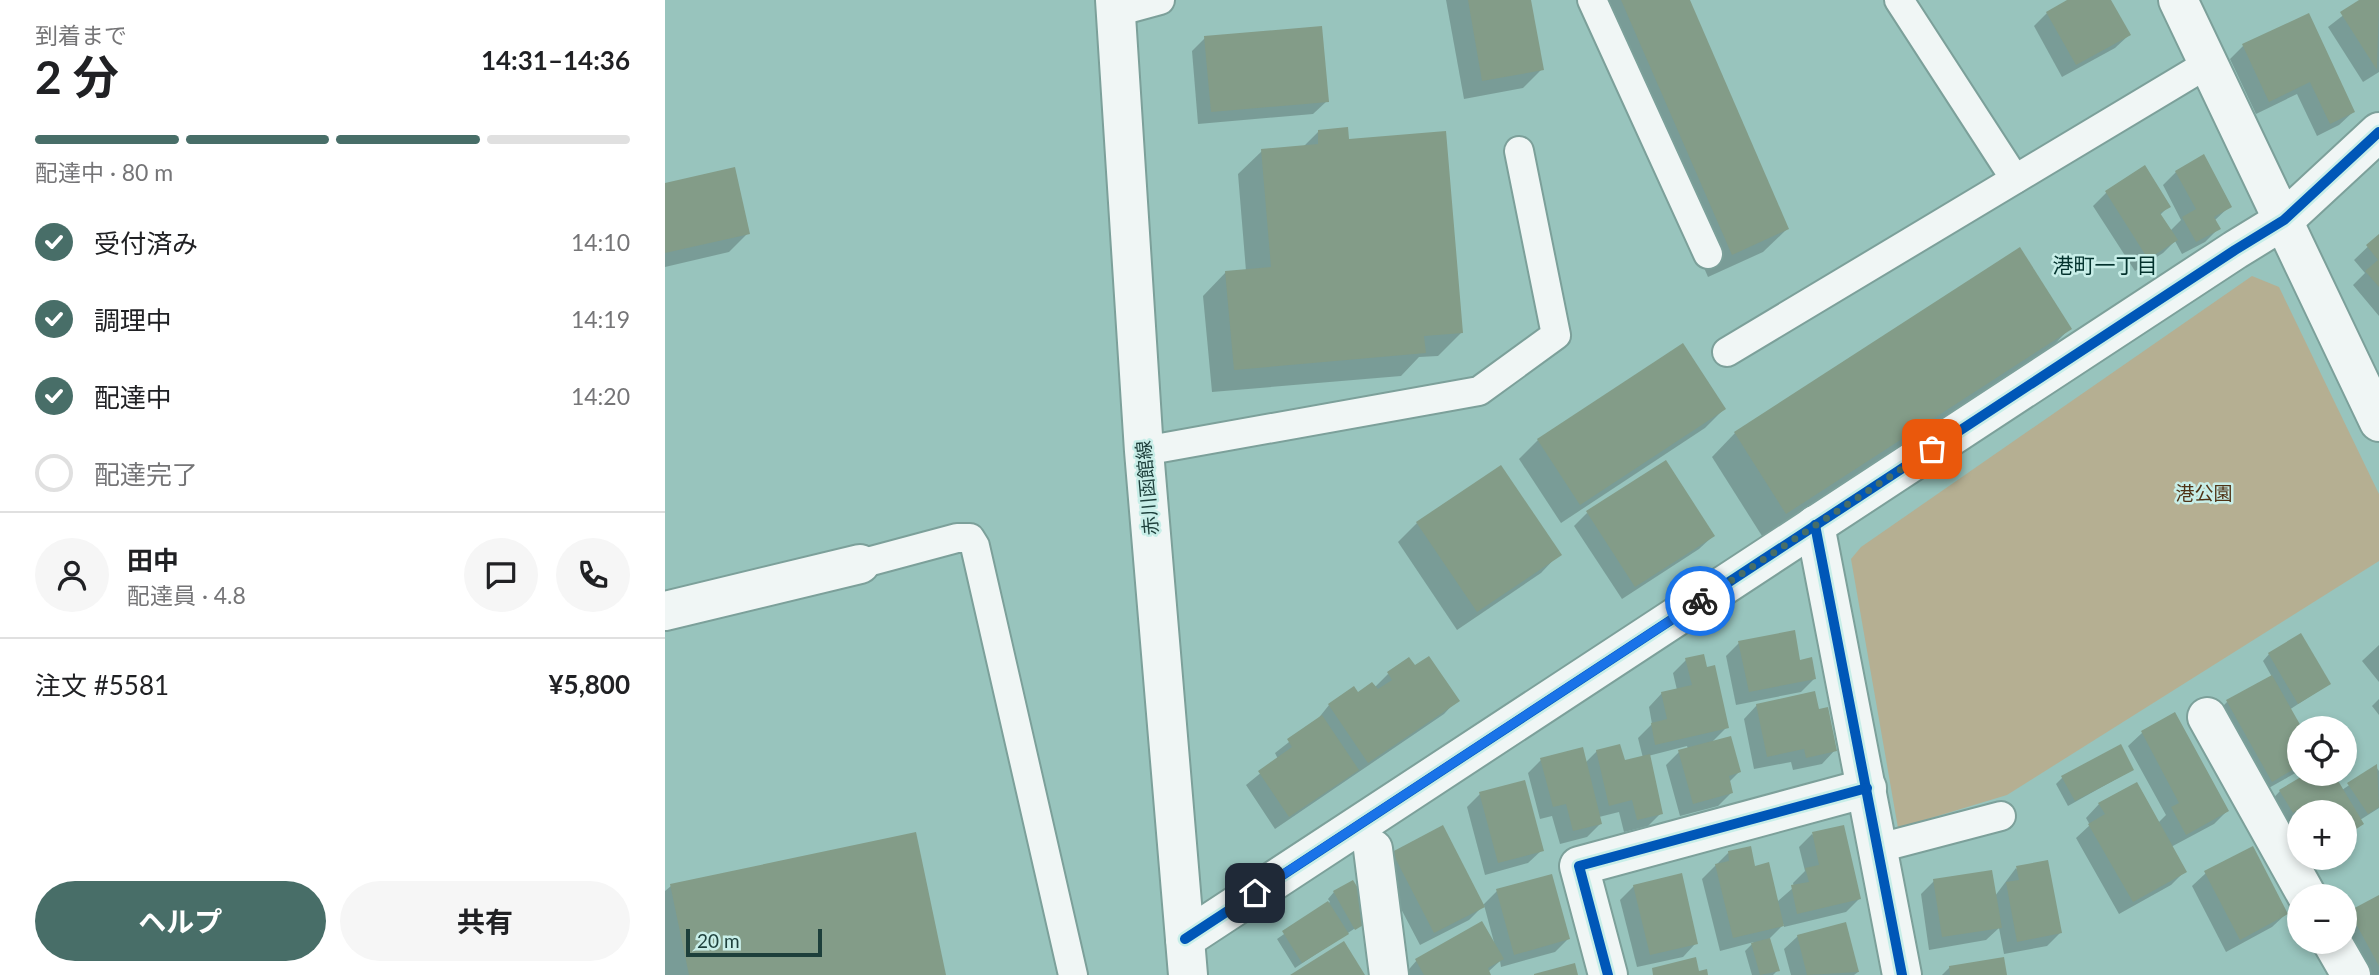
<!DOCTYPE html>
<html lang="ja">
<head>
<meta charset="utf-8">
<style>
  :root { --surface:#fff; --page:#f6f6f6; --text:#202124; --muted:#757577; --line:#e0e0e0; --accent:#486e68 }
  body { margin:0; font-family:Lato,"Noto Sans JP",sans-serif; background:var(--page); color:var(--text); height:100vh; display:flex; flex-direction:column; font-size:26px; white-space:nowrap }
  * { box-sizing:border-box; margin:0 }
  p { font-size:23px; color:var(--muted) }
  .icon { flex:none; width:38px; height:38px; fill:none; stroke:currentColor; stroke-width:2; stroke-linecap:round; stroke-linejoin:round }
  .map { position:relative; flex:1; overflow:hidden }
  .panel { display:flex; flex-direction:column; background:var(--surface); width:665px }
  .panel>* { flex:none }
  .fabs { position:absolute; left:1622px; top:716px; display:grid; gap:14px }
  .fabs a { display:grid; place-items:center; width:70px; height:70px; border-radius:50%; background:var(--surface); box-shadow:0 4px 10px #0003; font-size:35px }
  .scale { position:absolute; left:21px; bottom:18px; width:136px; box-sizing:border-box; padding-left:7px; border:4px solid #1d3f3b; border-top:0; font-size:19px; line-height:24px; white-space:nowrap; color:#1d3f3b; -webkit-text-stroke:5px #c8eee8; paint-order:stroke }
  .pin { position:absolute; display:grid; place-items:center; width:60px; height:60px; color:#fff; margin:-30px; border-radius:14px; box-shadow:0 4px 10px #0006 }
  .courier { position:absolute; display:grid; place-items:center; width:70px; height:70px; margin:-35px; border:5px solid #1a73e8; border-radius:50%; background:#fff; color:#222; box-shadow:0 2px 9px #0007 }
  .head em { font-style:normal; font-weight:700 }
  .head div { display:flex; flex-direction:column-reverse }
  .head { display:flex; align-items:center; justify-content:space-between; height:119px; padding:0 35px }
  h1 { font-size:46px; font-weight:700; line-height:52px }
  .bar { display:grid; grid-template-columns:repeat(4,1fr); gap:10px 7px; align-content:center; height:84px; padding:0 35px }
  .bar i { height:9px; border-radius:5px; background:var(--line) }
  .bar .active { background:var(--accent) }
  .bar p { grid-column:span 4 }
  .line { display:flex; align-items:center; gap:18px; padding:0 35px; border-top:2px solid var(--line) }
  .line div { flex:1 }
  .round { display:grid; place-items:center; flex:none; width:74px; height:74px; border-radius:37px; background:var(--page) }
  ol { padding:0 35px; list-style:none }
  li { display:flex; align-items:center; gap:21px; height:77px }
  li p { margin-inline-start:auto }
  li .icon { padding:7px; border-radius:50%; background:var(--accent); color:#fff; stroke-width:4 }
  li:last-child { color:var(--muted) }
  li i { width:38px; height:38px; border:4px solid var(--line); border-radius:50% }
  .cta { display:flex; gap:14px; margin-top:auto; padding:14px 35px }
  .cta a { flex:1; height:80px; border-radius:42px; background:var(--accent); color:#fff; font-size:28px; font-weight:700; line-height:80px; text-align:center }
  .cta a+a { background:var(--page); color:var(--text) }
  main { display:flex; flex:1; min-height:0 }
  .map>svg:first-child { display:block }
  .green { fill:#b5af92 }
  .shadow { fill:#0003 }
  .building { fill:#839c88 }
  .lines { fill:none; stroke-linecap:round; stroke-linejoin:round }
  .lane-casing { stroke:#7ca09a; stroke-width:32 }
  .street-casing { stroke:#7ca09a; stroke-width:42 }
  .secondary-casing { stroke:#7ca09a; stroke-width:42 }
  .lane { stroke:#f0f6f5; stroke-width:28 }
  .street { stroke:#f0f6f5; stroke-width:38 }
  .secondary { stroke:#f0f6f5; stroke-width:38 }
  .cycleway-casing { stroke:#c8eee8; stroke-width:15 }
  .cycleway { stroke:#0057b8; stroke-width:10 }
  .done { stroke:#486e68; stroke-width:7; stroke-dasharray:0 12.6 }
  .route { stroke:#1a73e8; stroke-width:9 }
  .labels { text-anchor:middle; stroke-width:5; stroke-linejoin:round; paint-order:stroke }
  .street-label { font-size:19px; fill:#1d3f3b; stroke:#c8eee8 }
  .park-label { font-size:19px; fill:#4f3316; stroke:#c8eee8 }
  .neighbourhood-label { font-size:21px; fill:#03322d; stroke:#c8eee8 }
</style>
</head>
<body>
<main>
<section class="panel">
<div class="head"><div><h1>2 分</h1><p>到着まで</p></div><em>14:31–14:36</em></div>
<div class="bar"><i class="active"></i><i class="active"></i><i class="active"></i><i></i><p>配達中 · 80 m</p></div>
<ol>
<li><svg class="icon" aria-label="check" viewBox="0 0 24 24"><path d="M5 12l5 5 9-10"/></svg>受付済み<p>14:10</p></li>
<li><svg class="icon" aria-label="check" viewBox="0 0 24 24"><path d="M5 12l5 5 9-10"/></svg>調理中<p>14:19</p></li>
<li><svg class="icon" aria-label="check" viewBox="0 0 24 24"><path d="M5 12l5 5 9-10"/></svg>配達中<p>14:20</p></li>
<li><i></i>配達完了</li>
</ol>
<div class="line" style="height:126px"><a class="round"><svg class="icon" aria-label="person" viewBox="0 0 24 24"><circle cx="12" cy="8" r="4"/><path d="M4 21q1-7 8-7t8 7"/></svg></a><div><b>田中</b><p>配達員 · 4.8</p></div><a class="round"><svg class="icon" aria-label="chat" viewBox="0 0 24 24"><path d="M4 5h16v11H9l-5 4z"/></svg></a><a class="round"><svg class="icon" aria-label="phone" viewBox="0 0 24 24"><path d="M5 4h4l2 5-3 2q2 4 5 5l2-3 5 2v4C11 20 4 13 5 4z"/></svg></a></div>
<div class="line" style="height:91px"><div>注文 #5581</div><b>¥5,800</b></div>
<div class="cta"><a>ヘルプ</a><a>共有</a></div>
</section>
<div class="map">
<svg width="1714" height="975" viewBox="0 0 1714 975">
  <rect width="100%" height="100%" fill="#98c4bd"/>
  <path class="green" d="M1587,276l27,11 100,207v67l-372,234 -109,33 -47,-269 10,-12z"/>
  <g class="shadow">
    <path d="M781,0h84l12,69 -19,19 -59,11z"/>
    <path d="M927,0h96l99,229 -24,23 -55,25 -112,-258z"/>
    <path d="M1405,0h39l20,35 -14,13 -53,29 -28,-51 13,-13z"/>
    <path d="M1698,0h16v72l-16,10 -35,-55z"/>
    <path d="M1643,16l45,96 -14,13 -22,11 -20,-42 -41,20 -26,-55 13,-13z"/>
    <path d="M540,38l122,63 -14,13 -115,10 -6,-73z"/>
    <path d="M653,132l30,9 114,191 -24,24 -19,1 -18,19 -189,16 -9,-96 23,-24 20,-1 -8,-97 24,-23 41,-4z"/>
    <path d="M1479,168l25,38 -9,9 10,16 11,-11 -18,-35 13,-13 54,34 -16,15 4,8 -13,13 -23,12 -7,-13 -12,12 -28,18 -42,-65 13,-13z"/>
    <path d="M0,184l83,49 -19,19 -64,15z"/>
    <path d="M1714,236v80l-26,-31 12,-12 -11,-13z"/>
    <path d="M1405,328l-23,24 -285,184 -50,-79 23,-24z"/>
    <path d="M1059,409l-19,19 -144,95 -42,-64 19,-19z"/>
    <path d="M922,513l126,23 -14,13 -77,50 -48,-73z"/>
    <path d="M752,523l142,31 -18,19 -84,57 -59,-88z"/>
    <path d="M1074,643l60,19 15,17 -13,13 -65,13 -10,-49z"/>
    <path d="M1714,645v37l-17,-21z"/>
    <path d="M1604,654l60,30 -40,26 11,18 -1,43 -41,23 -44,-79 13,-13 45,-25 -9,-16z"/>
    <path d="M1021,660l41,67 -16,16 28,29 -10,10 2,11 -13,13 -38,10 -14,-51 13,-13 9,-3 -1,-3 -39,10 13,57 -13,13 -24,6 -5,-20 -20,5 2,6 -14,14 -27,7 -8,-28 -12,3 -12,-46 13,-13 44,3 12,-12 26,12 20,-5 -5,-20 14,-14 -3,-17 13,-14 15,-3 -4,-17z"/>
    <path d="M723,674l69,26 -13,14 -169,115 -29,-44 32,-26 -3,-6 42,-33 12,-15 45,-17z"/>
    <path d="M1714,699v16l-7,-9z"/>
    <path d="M1092,705l60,6 18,39 -13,14 -29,6 -2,-8 -37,7 -10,-50z"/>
    <path d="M1509,715l53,96 -13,13 -43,23 14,24 -14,14 -52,29 -43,-76 14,-13 -4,-7 13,-14 59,19 8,-8 -38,-69 14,-13z"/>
    <path d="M1711,767l3,4v37l-19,12 2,4 -17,15v-27h-46v29l-12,-21 -8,5 -12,-20 13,-14 30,-17h22l10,16z"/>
    <path d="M1467,770l-64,36 -12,-22 6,-6z"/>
    <path d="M815,794l62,56 -14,13 -43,12 -18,-68z"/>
    <path d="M1147,834l47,65 -13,13 -62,15v-3l-15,15 9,31 -5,5h-21l-7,-24 9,-9 -34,9 -18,-72 26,-26 26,15 23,34 17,-15 -1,-4 12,-12 -6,-24z"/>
    <path d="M728,853l89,53 15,-15 71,48 -13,13 -54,15 -1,-6 -12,11 1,3h-85l13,-15 78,-14 -11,-41 -15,15 -49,25 -41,-78z"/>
    <path d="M1351,868l44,65 -13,13 -43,8 -5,-26 -13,12 -57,10 -8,-56 13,-13 61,15z"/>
    <path d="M1541,873l80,41 -14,13 -46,25 -34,-66z"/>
    <path d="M6,886l274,89h-280v-84z"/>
    <path d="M969,886l62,57 -13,14 -46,10 -17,-67z"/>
    <path d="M669,892l29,31 -68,45 -18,-29 53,-37 -2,-3z"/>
    <path d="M1714,897v78h-15l-19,-34v-23z"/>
    <path d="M1133,936l60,36 -4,3h-63l-7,-26z"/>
    <path d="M1285,967l55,8h-63z"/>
  </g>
  <g class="building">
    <path d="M803,0h63l13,70 -62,11z"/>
    <path d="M956,0h69l99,229 -57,26z"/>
    <path d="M1402,0h44l20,35 -55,30 -30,-53z"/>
    <path d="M1694,0h20l-2,70 -37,-58z"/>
    <path d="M1644,13l46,99 -25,12 -20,-42 -41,20 -27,-58z"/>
    <path d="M657,26l7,76 -118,10 -7,-76z"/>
    <path d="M683,127l1,12 97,-8 17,202 -39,3 2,17 -192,17 -9,-99 46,-4 -10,-118 57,-5v-14z"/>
    <path d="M1539,154l28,53 -18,10 7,12 -25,13 -14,-25 14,-8 -21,-38z"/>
    <path d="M1480,165l26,42 -11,6 18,27 -30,19 -43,-68z"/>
    <path d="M70,167l15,67 -85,19v-70z"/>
    <path d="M1714,234v53l-14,-16 13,-11 -12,-15z"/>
    <path d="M1355,247l52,82 -286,185 -52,-82z"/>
    <path d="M1018,343l43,66 -146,96 -43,-66z"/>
    <path d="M1001,460l49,76 -80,51 -49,-76z"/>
    <path d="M836,465l61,90 -85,57 -61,-90z"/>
    <path d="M1130,630l5,30 12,-3 4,22 -67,13 -11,-51z"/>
    <path d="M1636,633l30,51 -33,20 -30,-51z"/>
    <path d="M1039,654l3,13 8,-2 14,63 -74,17 -4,-22 16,-4 -6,-27 31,-7 -7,-27z"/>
    <path d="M764,656l31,45 -92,62 -40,-59 26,-18 4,6 14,-10 6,7 14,-9 -5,-8 22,-15 6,8z"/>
    <path d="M1607,675l30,53 -3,38 -27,16 -46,-82z"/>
    <path d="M1150,691l4,18 9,-2 9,44 -31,7 -2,-9 -37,8 -11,-53z"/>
    <path d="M1510,712l54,99 -43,24 -15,-28 8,-4 -38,-72z"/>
    <path d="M657,715l37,55 -70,47 -31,-46 34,-24 -5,-8z"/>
    <path d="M1066,736l10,36 -12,4 4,17 -40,11 -15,-54z"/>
    <path d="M955,744l5,16 25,-6 13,60 -26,6 -5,-20 -23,6 -13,-56z"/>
    <path d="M1456,744l13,26 -59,31 -14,-25z"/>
    <path d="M918,747l19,77 -29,7 -7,-27 -13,3 -13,-49z"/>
    <path d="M1712,764l2,43 -11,7 -21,-31z"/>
    <path d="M1641,774h28l30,50 -19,12v-24h-42l-2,-4 -8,5 -14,-23z"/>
    <path d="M860,780l19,71 -46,12 -19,-71z"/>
    <path d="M1472,782l50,90 -54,30 -45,-78 17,-10 -7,-11z"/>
    <path d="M778,825l42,82 -51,26 -42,-81z"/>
    <path d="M1179,825l17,74 -64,15 -6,-29 18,-3 -4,-14 14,-3 -7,-33z"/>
    <path d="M251,832l30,143h-257l-19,-91z"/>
    <path d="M1086,846l4,20 14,-4 15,64 -51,12 -18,-74 14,-3 -1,-10z"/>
    <path d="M1588,846l35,68 -48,26 -36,-69z"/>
    <path d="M1383,860l14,73 -45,9 -11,-60 13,-2 -3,-14z"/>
    <path d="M1327,870l10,58 -60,9 -9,-58z"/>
    <path d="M1017,873l16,71 -48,11 -17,-70z"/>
    <path d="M887,874l18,65 -56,16 -18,-66z"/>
    <path d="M688,880l11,18 1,26 -10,6 -22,-39z"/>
    <path d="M1714,895v71l-30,-55z"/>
    <path d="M663,901l21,33 -47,29 -20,-32z"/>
    <path d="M817,921l22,38 -16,9 3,7h-67l-9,-16z"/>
    <path d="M1181,922l13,50 -52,3 -10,-40z"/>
    <path d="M1105,938l10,33 -20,4 -9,-32z"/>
    <path d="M679,941l21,34h-75z"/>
    <path d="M1031,957l3,14 8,-2 1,6h-55l-1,-7z"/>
    <path d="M1339,957l3,18h-57l-1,-9z"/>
    <path d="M910,963l3,12h-44v-1z"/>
  </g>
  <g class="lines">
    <g class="lane-casing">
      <g id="lane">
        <path d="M927,0l116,254"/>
        <path d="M1234,0l116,179"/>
        <path d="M451,12l44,-12"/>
        <path d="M1062,352l482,-289"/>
        <path d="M479,451l335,-60 77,-56 -37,-184"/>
        <path d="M195,564l97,-26h13l5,8 98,429"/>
        <path d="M1214,848l122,-32"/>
      </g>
    </g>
    <g class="street-casing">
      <g id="street">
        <path d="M1150,525l87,450"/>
        <path d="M0,611l195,-47"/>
        <path d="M1542,717l100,179"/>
        <path d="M708,849l16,126"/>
        <path d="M520,939l1050,-689 49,-30 95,-88"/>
        <path d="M1667,942l19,33"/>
        <path d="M943,975l-29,-109 288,-78"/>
      </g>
    </g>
    <g class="secondary-casing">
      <g id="secondary">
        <path d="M450,0l29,451 44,524"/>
        <path d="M1513,0l201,422"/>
      </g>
    </g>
    <use href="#lane" class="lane"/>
    <use href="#street" class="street"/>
    <use href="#secondary" class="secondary"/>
    <g class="cycleway-casing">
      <g id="cycleway">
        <path d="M1150,525l87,450"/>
        <path d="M520,939l1050,-689 49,-30 95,-88"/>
        <path d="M943,975l-29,-109 288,-78"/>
      </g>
    </g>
    <use href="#cycleway" class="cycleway"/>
  </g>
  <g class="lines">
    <path class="done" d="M1035,601l232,-152"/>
    <path class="route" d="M590,893l445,-292"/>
  </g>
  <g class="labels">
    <g class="street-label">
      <text transform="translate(482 488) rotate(-95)" y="7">赤川函館線</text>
    </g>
    <g class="park-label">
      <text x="1539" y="500">港公園</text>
    </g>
    <g class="neighbourhood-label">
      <text x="1440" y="273">港町一丁目</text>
    </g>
  </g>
</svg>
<div class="fabs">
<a><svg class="icon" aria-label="locate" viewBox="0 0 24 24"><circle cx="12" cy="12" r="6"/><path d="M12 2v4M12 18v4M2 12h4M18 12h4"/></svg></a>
<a>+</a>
<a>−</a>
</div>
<div class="scale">20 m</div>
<div class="pin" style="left:1267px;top:449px;background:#ea580c"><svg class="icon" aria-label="bag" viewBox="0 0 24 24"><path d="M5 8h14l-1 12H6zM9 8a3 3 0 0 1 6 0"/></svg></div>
<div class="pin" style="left:590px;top:893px;background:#1f2937"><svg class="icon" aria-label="home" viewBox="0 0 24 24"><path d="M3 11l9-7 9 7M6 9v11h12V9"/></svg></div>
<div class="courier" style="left:1035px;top:601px"><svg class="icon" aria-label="bike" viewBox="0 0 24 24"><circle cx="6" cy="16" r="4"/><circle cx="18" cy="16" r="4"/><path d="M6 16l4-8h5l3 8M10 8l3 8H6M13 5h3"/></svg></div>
</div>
</main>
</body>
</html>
